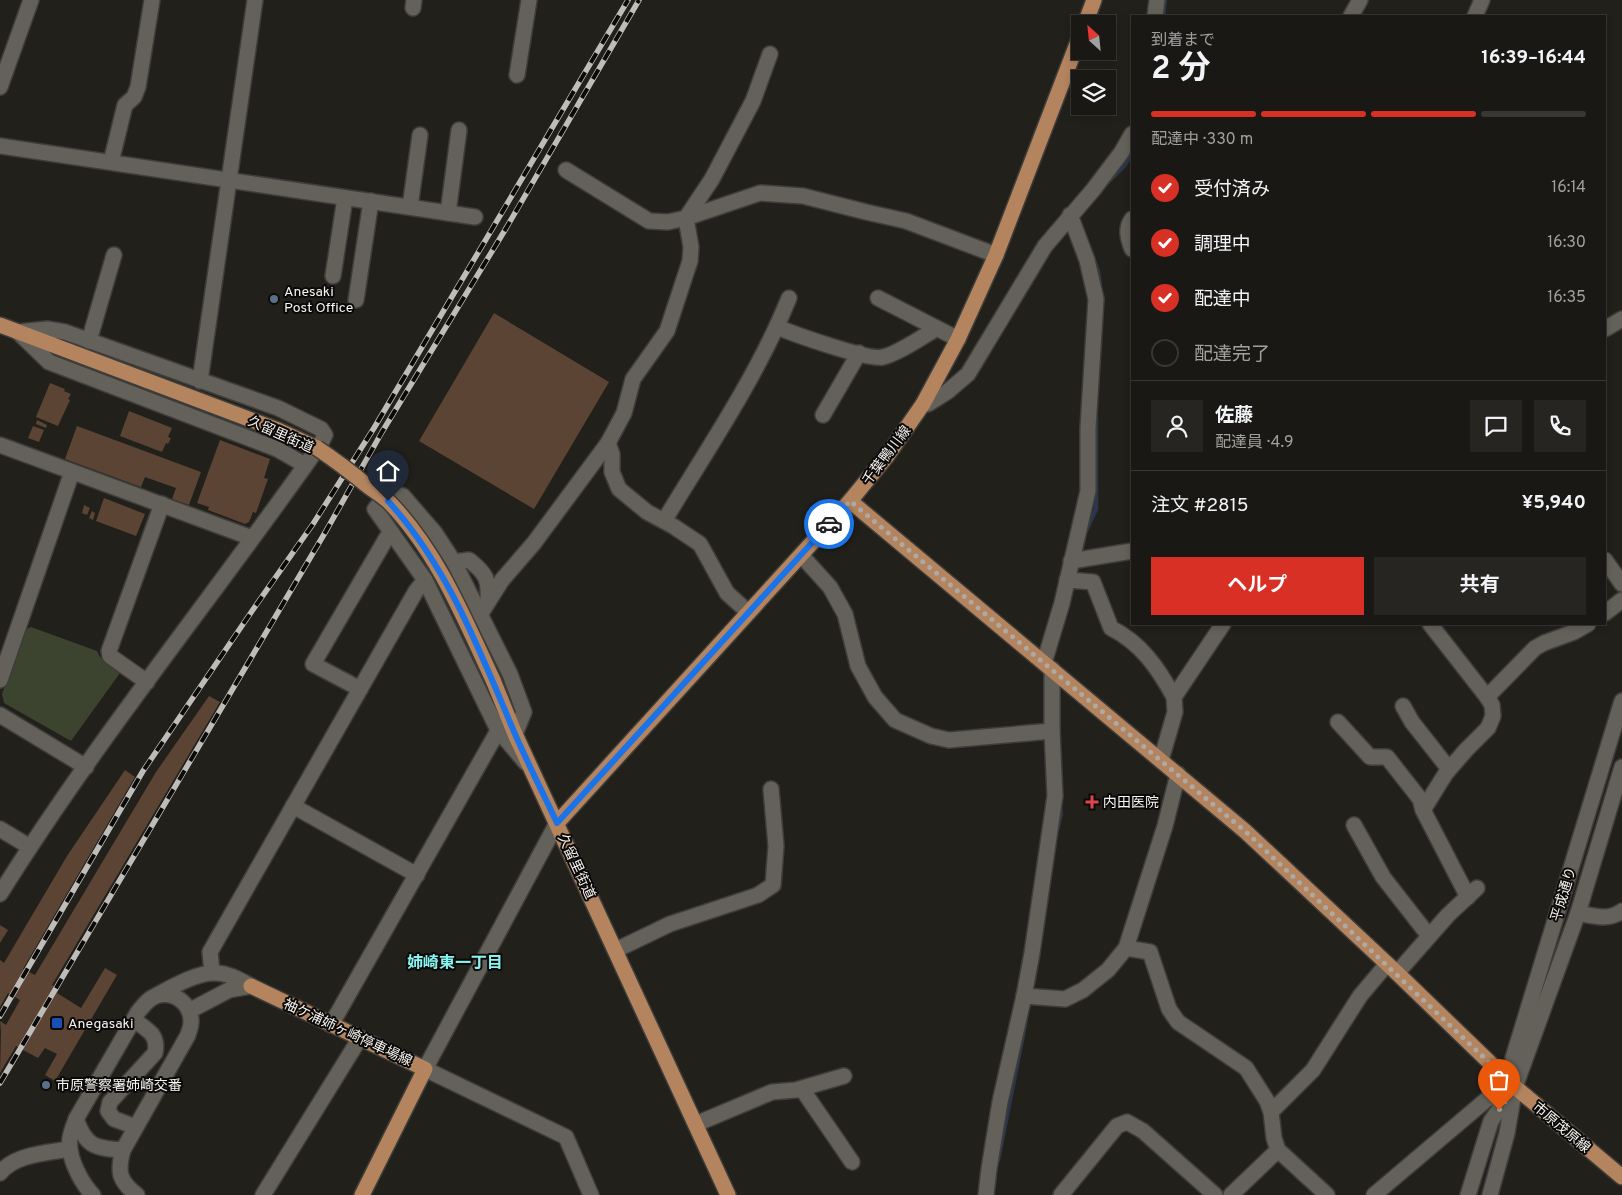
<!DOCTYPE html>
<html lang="ja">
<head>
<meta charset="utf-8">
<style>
  :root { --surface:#1a1814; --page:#272522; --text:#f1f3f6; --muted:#9fa0a0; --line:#383734; --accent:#d93025 }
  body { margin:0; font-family:Overpass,"Noto Sans JP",sans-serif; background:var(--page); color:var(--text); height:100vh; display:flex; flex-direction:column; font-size:19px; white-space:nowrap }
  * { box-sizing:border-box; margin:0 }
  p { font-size:16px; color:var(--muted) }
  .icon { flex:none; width:28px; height:28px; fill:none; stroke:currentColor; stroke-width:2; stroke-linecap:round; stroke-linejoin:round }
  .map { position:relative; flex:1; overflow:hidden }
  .drawer { position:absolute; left:1131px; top:15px; width:475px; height:610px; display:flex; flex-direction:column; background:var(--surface); border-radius:0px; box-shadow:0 2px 8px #0003,0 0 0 1px var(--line) }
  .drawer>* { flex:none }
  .needle { width:32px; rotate:333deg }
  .tools { position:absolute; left:1071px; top:15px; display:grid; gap:10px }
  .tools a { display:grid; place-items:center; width:45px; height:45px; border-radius:0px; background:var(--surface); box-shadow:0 2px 8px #0003,0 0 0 1px var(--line); font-size:25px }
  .pin { position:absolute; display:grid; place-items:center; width:42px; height:42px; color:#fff; margin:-51px -21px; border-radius:50% 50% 50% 0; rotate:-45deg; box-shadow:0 0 5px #0007 }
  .pin .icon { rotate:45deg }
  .courier { position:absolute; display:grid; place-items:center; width:50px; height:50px; margin:-25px; border:4px solid #1a73e8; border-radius:50%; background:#fff; color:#222; box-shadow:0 1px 6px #0007 }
  .overview em { font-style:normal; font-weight:700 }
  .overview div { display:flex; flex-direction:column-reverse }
  .overview { display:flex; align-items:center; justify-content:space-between; height:85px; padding:0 20px }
  h1 { font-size:32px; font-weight:700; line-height:38px }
  .bar { display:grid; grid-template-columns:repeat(4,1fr); gap:8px 5px; align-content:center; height:60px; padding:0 20px }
  .bar i { height:6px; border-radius:4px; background:var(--line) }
  .bar .current { background:var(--accent) }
  .bar p { grid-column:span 4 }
  .line { display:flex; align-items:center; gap:12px; padding:0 20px; border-top:1px solid var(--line) }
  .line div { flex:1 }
  .round { display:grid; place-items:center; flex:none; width:52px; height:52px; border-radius:0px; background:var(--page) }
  ol { padding:0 20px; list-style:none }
  li { display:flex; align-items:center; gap:15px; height:55px }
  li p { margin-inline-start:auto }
  li .icon { padding:5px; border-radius:50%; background:var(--accent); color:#fff; stroke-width:4 }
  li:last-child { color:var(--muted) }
  li i { width:28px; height:28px; border:2px solid var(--line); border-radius:50% }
  .cta { display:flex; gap:10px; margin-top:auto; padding:10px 20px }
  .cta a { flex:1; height:58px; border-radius:0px; background:var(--accent); color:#fff; font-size:20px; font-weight:700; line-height:58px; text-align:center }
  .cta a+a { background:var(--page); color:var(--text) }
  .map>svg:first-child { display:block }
  .green { fill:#3c432f }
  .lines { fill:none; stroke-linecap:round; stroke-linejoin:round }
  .stream { stroke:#2a364b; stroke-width:4.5 }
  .building { fill:#5b4433 }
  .minor-casing { stroke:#3e3d3a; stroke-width:18 }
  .major-casing { stroke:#3e3d3a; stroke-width:18 }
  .minor { stroke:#63615a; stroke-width:15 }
  .major { stroke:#b4845f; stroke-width:15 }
  .rail-casing { stroke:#bebdba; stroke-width:5.5 }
  .rail { stroke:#0b0a08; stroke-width:4; stroke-dasharray:11; stroke-linecap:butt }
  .major-bridge-casing { stroke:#3e3d3a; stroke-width:18; stroke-linecap:butt }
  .major-bridge { stroke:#b4845f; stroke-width:15 }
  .done { stroke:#abaaa6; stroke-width:5; stroke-dasharray:0 9 }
  .route { stroke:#1a73e8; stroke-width:6 }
  .service-dot { fill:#5c6f8a; stroke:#0b0a08; stroke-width:2 }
  .health-dot { fill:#e0444e; stroke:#0b0a08; stroke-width:2 }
  .transit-dot { fill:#1a4fb4; stroke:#0b0a08; stroke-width:2 }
  .labels { text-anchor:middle; stroke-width:4; stroke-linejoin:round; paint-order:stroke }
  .poi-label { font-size:14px; fill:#f5f4f1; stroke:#0b0a08; text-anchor:start }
  .street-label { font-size:14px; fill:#f5f4f1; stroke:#0b0a08 }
  .quarter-label { font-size:16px; font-weight:bold; fill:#88f4f0; stroke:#0b0a08 }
</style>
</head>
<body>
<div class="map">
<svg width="1622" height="1195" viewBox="0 0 1622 1195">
  <rect width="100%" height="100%" fill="#22201b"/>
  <path class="green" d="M31,627l66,24 3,6 20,16 -49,68 -67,-38 -2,-9 22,-64z"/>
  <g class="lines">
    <g class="stream">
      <path d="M1163,16l2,-16"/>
      <path d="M1104,186l20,-20 8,-13"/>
      <path d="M1094,261l4,10 2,14"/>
      <path d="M1084,535l12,-26v-91"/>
      <path d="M1057,830l4,-16 -1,-8"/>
      <path d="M998,1160l28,-140"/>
    </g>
  </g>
  <g class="building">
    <path d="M494,313l115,69 -75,127 -115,-68z"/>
    <path d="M50,383l15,6 -1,2 7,3 -3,5 2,1 -12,26 -22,-9z"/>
    <path d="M129,411l43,17 -4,9 3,1 -3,6 -2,-1 -4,9 -42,-16z"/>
    <path d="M37,420l10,5 -1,3 -10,-4z"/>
    <path d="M33,426l11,4 -5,12 -11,-4z"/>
    <path d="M77,426l124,46 -12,33 -17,-6 4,-11 -31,-11 -4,10 -76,-28z"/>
    <path d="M220,440l50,19 -6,19 4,1 -12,34 -3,-1 -4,10 -4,2 -37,-14 1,-3 -12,-4z"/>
    <path d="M104,498l41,16 -9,22 -40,-15z"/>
    <path d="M84,505l6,3 -3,7 -5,-2z"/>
    <path d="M92,511l3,2 -2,7 -4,-2z"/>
    <path d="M209,696l11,6 -168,283 7,4 -2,4 24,15 24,-40 12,7 -62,106 -10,-6 12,-21 -12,-6 -7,10 -22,-12 -16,27 1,-41 -1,-11 6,4 14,-25 -12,-7 -8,14v-47l4,3 63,-107 58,-86 10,7 -112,192 12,6 121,-203z"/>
    <path d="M0,925l8,5 -8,13z"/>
  </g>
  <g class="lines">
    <g class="minor-casing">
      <g id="minor">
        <path d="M413,8l1,-8"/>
        <path d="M1155,16l2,-16"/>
        <path d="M1351,16l9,-16"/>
        <path d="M1475,16l7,-16"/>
        <path d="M517,75l12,-75"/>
        <path d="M0,87l31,-87"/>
        <path d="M0,146l475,71"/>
        <path d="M111,162l14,-57 9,-8 4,-10 14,-87"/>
        <path d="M566,170l83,51 19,1 18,-4 74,-25 43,3 63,16 40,9 90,34"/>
        <path d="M410,207l10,-72"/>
        <path d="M448,213l11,-83"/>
        <path d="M1132,219c-7,10 -4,19 0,30"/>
        <path d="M333,276l12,-78"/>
        <path d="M878,298l80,41"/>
        <path d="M356,300l15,-99"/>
        <path d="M777,327c17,7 92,34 106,30 16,-4 34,-17 48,-25l5,-4"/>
        <path d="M1605,329l17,-10"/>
        <path d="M18,332l29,-3 18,3 213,76 43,21 4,6 -3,6"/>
        <path d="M18,332l31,30 228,87 28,16"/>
        <path d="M89,341l25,-86"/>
        <path d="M200,381l55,-381"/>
        <path d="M923,404h5l19,-12 21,-18 77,-128 48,-56 28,-37 11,-19"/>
        <path d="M823,415l36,-62"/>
        <path d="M608,443l4,11v18l7,17 28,23 26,14 27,18 27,49 21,19"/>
        <path d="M0,445l252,93"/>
        <path d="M664,521c44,-73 93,-144 125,-223"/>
        <path d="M801,555l29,32 15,27 13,52 17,31 20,23 36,16 18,4 103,-9"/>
        <path d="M1605,560l17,24"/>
        <path d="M1071,561l61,-10"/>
        <path d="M454,562l15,-2c18,14 20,20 19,41"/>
        <path d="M1067,580l26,2 18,46c30,15 47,40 63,69"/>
        <path d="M1605,613l17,-13"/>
        <path d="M480,615l22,-35 32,-37 74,-100 16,-30 9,-34 34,-48 23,-70 1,-14 -5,-29 26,-39 41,-78 17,-47"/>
        <path d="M1044,663l18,-60 26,-112v-63l8,-129 -9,-39 -17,-45"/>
        <path d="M0,680l72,-208"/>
        <path d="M147,682l-37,-26 -1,-5 53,-147"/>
        <path d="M360,689l-47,-25 77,-132"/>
        <path d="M1487,697l48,-49 9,-5 30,-11 14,-8"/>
        <path d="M1403,706l9,16 37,47"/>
        <path d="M0,715l86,52"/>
        <path d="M1338,722l32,35h17l33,42 3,11 45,87"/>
        <path d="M515,734l9,-22 -14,-38 -56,-112 -19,-29 -32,-37 -13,-5 -15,18 50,71 73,150 28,33"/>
        <path d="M1161,760l14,-48 -1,-15 49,-73"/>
        <path d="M293,806l124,69"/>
        <path d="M1423,810l23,-37 20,-23 22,-22 5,-12 -1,-11 -5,-8 -57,-73"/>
        <path d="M557,823l-132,246 141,68 25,58"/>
        <path d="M1354,825l29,52 46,59"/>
        <path d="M0,829l30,18"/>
        <path d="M0,894c95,-152 209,-292 312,-438"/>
        <path d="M1578,913c16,3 30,8 44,-2"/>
        <path d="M1126,948l24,4 19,57 9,13 68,46 21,33 4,11 3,26 4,12 49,45"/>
        <path d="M616,950l54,-26 88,-29 15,-10 3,-39 -5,-57"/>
        <path d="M212,972l-2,-20 206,-361 9,-11"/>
        <path d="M1397,973l51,-58 29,-27"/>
        <path d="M157,995c15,-8 41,-23 58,-22 13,0 25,7 36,13"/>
        <path d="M1024,996l41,3 18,-9 25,-20 18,-22 39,-122 13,-52"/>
        <path d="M189,1011l40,-21 22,-4"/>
        <path d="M134,1020c13,10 25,14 21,33l-45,49 -2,9 6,8 22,8"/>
        <path d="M331,1025l172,-303"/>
        <path d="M802,1089l50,73"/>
        <path d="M1271,1112l42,-42 47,-74 27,-32"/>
        <path d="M76,1119c10,28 19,29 47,31"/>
        <path d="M696,1124l76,-32 24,-2 48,-14"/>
        <path d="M0,1173c15,-19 47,-20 69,-24"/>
        <path d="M93,1195c-12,-12 -26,-39 -23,-57 1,-7 4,-13 6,-19l62,-107c5,-6 11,-14 18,-16 18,-6 36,8 35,27 0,4 -2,8 -3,12l-65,115c-6,22 -4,31 14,45"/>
        <path d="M263,1195l97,-157"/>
        <path d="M986,1195l3,-26 11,-67 24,-106 8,-43 23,-157 -3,-65v-62"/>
        <path d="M1061,1195l56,-69 10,-4 16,9 72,64"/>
        <path d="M1231,1195l47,-45"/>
        <path d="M1374,1195l112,-95 27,-12"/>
        <path d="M1468,1195l23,-74 24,-34 -2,-29 109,-357"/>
        <path d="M1490,1195l17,-62 8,-46 63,-174 44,-146"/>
      </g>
    </g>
    <g class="major-casing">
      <g id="major">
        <path d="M1085,24l9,-24"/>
        <path d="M0,325l278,105 39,18"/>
        <path d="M850,501l395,330 152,142 118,114 107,90"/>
        <path d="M493,680l22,54 213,461"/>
        <path d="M557,823l293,-322 37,-45 36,-52 35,-65 38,-84 84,-219"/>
        <path d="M251,986l174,83 -63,126"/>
      </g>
    </g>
    <use href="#minor" class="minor"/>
    <use href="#major" class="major"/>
    <g class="rail-casing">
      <g id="rail">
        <path d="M0,1016l143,-245 109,-160 61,-87 61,-96 254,-428"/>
        <path d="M0,1083l326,-552 56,-99 123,-202 134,-230"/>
      </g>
    </g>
    <use href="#rail" class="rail"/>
    <g class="major-bridge-casing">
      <path id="major-bridge" d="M317,448c18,12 35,25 52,39 7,5 15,10 21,16 48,50 74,115 103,177"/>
    </g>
    <use href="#major-bridge" class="major-bridge"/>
  </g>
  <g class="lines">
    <path class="done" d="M829,524l21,-23 395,330 270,256 -16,23"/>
    <path class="route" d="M388,501c61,67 92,151 127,233 13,30 28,59 42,89l272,-299"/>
  </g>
  <g class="service-dot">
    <circle cx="274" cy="299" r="5"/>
    <circle cx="46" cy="1085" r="5"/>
  </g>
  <path class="health-dot" d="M1089.5 794.5h5v5h5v5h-5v5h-5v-5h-5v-5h5z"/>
  <rect class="transit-dot" x="51" y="1017" width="12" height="12" rx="2.5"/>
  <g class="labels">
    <g class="poi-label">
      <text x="284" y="296">Anesaki<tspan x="284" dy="16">Post Office</tspan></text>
      <text x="1103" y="807">内田医院</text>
      <text x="68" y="1028">Anegasaki</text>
      <text x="56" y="1090">市原警察署姉崎交番</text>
    </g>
    <g class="street-label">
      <text transform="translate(281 434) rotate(24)" y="5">久留里街道</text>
      <text transform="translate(886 455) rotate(-53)" y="5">千葉鴨川線</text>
      <text transform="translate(577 866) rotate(65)" y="5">久留里街道</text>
      <text transform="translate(1563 894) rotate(-73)" y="5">平成通り</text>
      <text transform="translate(348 1032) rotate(25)" y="5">袖ケ浦姉ヶ崎停車場線</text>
      <text transform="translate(1562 1127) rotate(40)" y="5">市原茂原線</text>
    </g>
    <g class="quarter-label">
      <text x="455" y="968">姉崎東一丁目</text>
    </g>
  </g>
</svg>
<div class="tools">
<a><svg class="needle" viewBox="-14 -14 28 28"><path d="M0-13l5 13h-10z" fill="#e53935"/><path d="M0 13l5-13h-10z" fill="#9fa0a0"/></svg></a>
<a><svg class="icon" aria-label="layers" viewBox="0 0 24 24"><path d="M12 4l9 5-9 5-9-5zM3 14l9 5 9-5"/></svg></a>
</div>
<div class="pin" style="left:1499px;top:1110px;background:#ea580c"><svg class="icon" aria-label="bag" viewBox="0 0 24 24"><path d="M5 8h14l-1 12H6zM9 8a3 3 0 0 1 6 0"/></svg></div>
<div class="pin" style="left:388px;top:501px;background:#1f2937"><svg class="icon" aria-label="home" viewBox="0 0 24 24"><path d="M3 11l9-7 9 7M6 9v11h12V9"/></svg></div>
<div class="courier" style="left:829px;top:524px"><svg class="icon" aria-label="car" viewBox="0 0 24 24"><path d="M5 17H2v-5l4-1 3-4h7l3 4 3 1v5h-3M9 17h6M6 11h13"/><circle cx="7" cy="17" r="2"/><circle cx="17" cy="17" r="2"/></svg></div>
<section class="drawer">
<div class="overview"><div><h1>2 分</h1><p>到着まで</p></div><em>16:39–16:44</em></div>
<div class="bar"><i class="current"></i><i class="current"></i><i class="current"></i><i></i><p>配達中 · 330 m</p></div>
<ol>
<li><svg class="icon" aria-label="check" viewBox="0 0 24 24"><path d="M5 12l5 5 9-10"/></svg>受付済み<p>16:14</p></li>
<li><svg class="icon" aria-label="check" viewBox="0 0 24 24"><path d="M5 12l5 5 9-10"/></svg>調理中<p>16:30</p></li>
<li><svg class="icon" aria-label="check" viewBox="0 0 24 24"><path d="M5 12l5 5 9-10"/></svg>配達中<p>16:35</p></li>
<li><i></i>配達完了</li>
</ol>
<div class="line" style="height:90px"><a class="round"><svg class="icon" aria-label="person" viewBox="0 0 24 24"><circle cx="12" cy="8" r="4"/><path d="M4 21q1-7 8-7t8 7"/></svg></a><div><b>佐藤</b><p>配達員 · 4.9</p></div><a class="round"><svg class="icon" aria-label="chat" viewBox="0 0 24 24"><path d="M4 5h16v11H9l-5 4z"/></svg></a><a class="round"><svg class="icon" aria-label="phone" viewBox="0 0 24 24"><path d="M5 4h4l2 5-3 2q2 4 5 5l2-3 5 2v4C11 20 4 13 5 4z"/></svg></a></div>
<div class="line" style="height:65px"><div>注文 #2815</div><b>¥5,940</b></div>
<div class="cta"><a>ヘルプ</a><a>共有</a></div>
</section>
</div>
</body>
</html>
